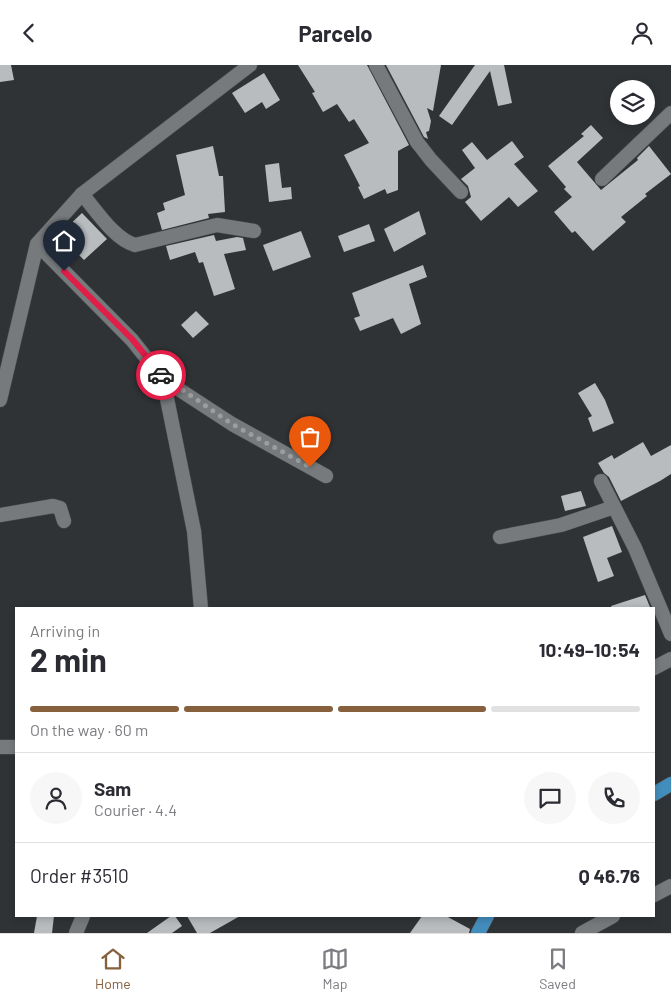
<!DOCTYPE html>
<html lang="en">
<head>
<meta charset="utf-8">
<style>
  :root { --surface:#fff; --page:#f7f7f7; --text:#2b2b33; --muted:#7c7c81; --line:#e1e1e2; --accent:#87603d }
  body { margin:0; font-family:Barlow,sans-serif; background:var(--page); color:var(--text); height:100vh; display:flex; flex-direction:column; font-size:19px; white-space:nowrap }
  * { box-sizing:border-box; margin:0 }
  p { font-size:16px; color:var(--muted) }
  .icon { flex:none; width:28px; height:28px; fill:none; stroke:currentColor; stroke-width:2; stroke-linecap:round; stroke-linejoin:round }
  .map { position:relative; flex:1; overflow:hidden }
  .side { position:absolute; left:15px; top:542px; width:640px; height:310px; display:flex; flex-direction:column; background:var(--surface); border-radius:0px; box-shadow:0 2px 8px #0003 }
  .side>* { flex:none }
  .buttons { position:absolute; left:610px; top:15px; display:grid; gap:10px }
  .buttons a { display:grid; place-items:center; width:45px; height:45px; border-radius:50%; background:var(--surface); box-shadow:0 2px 8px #0003; font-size:25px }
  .pin { position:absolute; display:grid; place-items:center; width:42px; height:42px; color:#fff; margin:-51px -21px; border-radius:50% 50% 50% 0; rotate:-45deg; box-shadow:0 0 5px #0007 }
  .pin .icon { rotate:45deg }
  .courier { position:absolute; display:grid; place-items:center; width:50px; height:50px; margin:-25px; border:4px solid #e11d48; border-radius:50%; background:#fff; color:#222; box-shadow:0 1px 6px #0007 }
  .headline em { font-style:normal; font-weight:700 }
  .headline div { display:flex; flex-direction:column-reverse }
  .headline { display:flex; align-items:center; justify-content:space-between; height:85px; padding:0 15px }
  h1 { font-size:32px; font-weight:700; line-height:38px }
  .bar { display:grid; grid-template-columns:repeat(4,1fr); gap:8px 5px; align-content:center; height:60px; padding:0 15px }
  .bar i { height:6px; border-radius:4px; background:var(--line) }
  .bar .active { background:var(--accent) }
  .bar p { grid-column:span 4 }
  .line { display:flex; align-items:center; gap:12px; padding:0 15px; border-top:1px solid var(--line) }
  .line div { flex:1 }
  .round { display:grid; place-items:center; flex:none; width:52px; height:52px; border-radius:26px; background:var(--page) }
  header { display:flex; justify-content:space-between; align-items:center; height:65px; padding:0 15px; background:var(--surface); font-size:22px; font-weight:700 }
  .tab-bar { display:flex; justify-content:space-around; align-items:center; height:70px; border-top:1px solid var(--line); background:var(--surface); font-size:14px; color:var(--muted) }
  .tab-bar a { display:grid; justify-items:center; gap:2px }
  .tab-bar .active { color:var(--accent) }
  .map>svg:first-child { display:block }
  .building { fill:#b8bcbf }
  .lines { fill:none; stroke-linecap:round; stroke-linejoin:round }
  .minor-casing { stroke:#4d5051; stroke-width:15 }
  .primary-casing { stroke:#4d5051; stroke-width:15 }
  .minor { stroke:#767a7d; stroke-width:14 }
  .primary { stroke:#438dbc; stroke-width:14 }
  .done { stroke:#9b9e9f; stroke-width:5; stroke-dasharray:0 9 }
  .route { stroke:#e11d48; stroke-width:6 }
</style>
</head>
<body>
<header><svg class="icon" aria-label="back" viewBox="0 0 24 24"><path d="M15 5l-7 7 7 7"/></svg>Parcelo<svg class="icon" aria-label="person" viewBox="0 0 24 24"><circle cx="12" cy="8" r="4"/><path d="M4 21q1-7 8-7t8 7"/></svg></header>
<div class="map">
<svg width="671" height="868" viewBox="0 0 671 868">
  <rect width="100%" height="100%" fill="#303336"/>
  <g class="building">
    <path d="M0,0h11l3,15 -14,2z"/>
    <path d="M298,0h69l42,80 -11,6v39l-11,4 -2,-5 -21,10 -6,-12 2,-1 -16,-31 25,-12 -15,-24 -5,3 -12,-18 -14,8 -11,-19 3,-1z"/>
    <path d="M386,0h55l-8,46 -6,-3 4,13 -2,10 -3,1 2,7 -4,-2z"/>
    <path d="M475,0h29l8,38 -14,3 -8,-35 -38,54 -13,-9z"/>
    <path d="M264,8l16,27 -14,9 -4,-7 -17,11 -13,-20z"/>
    <path d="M591,60l12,13 -26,24 24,28 37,-30 -1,-2 12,-12 22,28 -26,20 2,2 -26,21 5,5 -33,29 -18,-20 -3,2 -18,-21 18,-15 -8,-8 2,-2 -18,-21 36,-30 -3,-2z"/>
    <path d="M512,76l12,16 -10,7 24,27 -20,16 -9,-10 -28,24 -16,-19 6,-5 -3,-11 -7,-7 14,-11 -13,-18 10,-8 15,18z"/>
    <path d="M213,81l6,30h4l2,36 -17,2 1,4 -47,12 -5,-17 8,-3 -2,-7 22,-8 -9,-40z"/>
    <path d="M279,98l3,25 9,-1 1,12 -23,3 -4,-37z"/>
    <path d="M419,146l7,23 -32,18 -10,-23z"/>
    <path d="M82,148l25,26 -23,21 -6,-6 -10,9 -19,-19z"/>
    <path d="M369,159l6,17 -31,11 -6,-16z"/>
    <path d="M301,166l10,26 -38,14 -10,-26z"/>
    <path d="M214,170l2,6 21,-4 6,1 3,12 -22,4 11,35 -21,7 -11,-34 -4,1 -4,-11 -25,8 -4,-14z"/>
    <path d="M423,200l4,12 -18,7 12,40 -20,10 -8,-16 -33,13 -6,-13 6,-2 -8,-23z"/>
    <path d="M196,246l13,13 -16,14 -12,-13z"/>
    <path d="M595,318l10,17 9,23 -21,9 -5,-14 4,-2 -14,-23z"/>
    <path d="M643,377l8,14 20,-11v29l-11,7 -39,20 -12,-24 -5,-4 -6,-10 14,-8 2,4z"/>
    <path d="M581,426l5,15 -21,5 -4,-15z"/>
    <path d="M612,461l10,26 -15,6 7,18 -16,6 -15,-45z"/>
    <path d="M645,530l5,12 -7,2h-31l-1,-3z"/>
    <path d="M37,851h17l-2,17h-18z"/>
    <path d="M171,851h4l7,10 -10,7h-25z"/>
    <path d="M187,851h53l-30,17h-13z"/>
    <path d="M422,851h24l24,13 -1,4h-59z"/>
  </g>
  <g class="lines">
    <g class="minor-casing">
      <g id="minor">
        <path d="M376,0l41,77 14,18 30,32"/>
        <path d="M602,114l69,-66"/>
        <path d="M82,129c14,16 32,45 53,51l82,-20 37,6"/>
        <path d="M37,179l95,96 31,39 69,45 94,52"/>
        <path d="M163,314l31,152 7,78"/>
        <path d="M0,335l37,-156 45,-50 168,-129"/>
        <path d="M601,416l34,67 36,86"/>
        <path d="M0,450l53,-9 7,2 4,13"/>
        <path d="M500,472l61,-12 53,-18"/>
        <path d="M654,603l17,-9"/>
        <path d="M0,682h16"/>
        <path d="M654,830l17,-9"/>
        <path d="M76,868l7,-17"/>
        <path d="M582,868l31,-17"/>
      </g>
    </g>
    <g class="primary-casing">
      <g id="primary">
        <path d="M654,729l17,-10"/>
        <path d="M478,868l9,-17"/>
      </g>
    </g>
    <use href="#minor" class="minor"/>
    <use href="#primary" class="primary"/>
  </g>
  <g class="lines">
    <path class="done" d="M161,310l71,49 78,43"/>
    <path class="route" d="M64,206l68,68 29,36"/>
  </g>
</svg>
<div class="buttons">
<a><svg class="icon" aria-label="layers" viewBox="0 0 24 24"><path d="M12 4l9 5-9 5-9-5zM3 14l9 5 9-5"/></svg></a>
</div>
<div class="pin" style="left:310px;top:402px;background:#ea580c"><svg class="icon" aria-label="bag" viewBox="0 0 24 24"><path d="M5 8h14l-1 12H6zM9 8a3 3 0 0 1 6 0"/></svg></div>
<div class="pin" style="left:64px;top:206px;background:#1f2937"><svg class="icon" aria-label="home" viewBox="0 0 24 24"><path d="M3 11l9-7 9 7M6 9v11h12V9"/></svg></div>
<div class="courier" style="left:161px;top:310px"><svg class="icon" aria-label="car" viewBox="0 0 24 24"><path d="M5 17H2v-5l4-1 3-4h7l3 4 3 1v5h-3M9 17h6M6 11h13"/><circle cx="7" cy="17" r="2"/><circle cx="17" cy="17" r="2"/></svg></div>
<section class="side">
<div class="headline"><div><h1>2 min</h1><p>Arriving in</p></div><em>10:49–10:54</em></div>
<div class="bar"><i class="active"></i><i class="active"></i><i class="active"></i><i></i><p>On the way · 60 m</p></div>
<div class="line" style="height:90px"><a class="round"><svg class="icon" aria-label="person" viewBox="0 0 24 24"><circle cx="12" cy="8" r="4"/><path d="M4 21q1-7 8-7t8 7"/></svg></a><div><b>Sam</b><p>Courier · 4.4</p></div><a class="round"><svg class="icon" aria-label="chat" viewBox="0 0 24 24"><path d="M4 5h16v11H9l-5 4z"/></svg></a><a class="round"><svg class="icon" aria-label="phone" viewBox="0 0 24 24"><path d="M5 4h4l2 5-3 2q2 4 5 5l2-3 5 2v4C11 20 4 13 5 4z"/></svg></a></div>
<div class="line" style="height:65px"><div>Order #3510</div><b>Q 46.76</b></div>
</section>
</div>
<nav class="tab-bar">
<a class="active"><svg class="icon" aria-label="home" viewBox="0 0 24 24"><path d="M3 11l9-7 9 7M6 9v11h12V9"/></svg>Home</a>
<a><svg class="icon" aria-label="map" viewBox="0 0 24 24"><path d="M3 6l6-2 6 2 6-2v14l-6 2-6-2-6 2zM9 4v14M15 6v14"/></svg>Map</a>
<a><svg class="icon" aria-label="saved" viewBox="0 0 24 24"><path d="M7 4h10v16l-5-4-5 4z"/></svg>Saved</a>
</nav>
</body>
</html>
